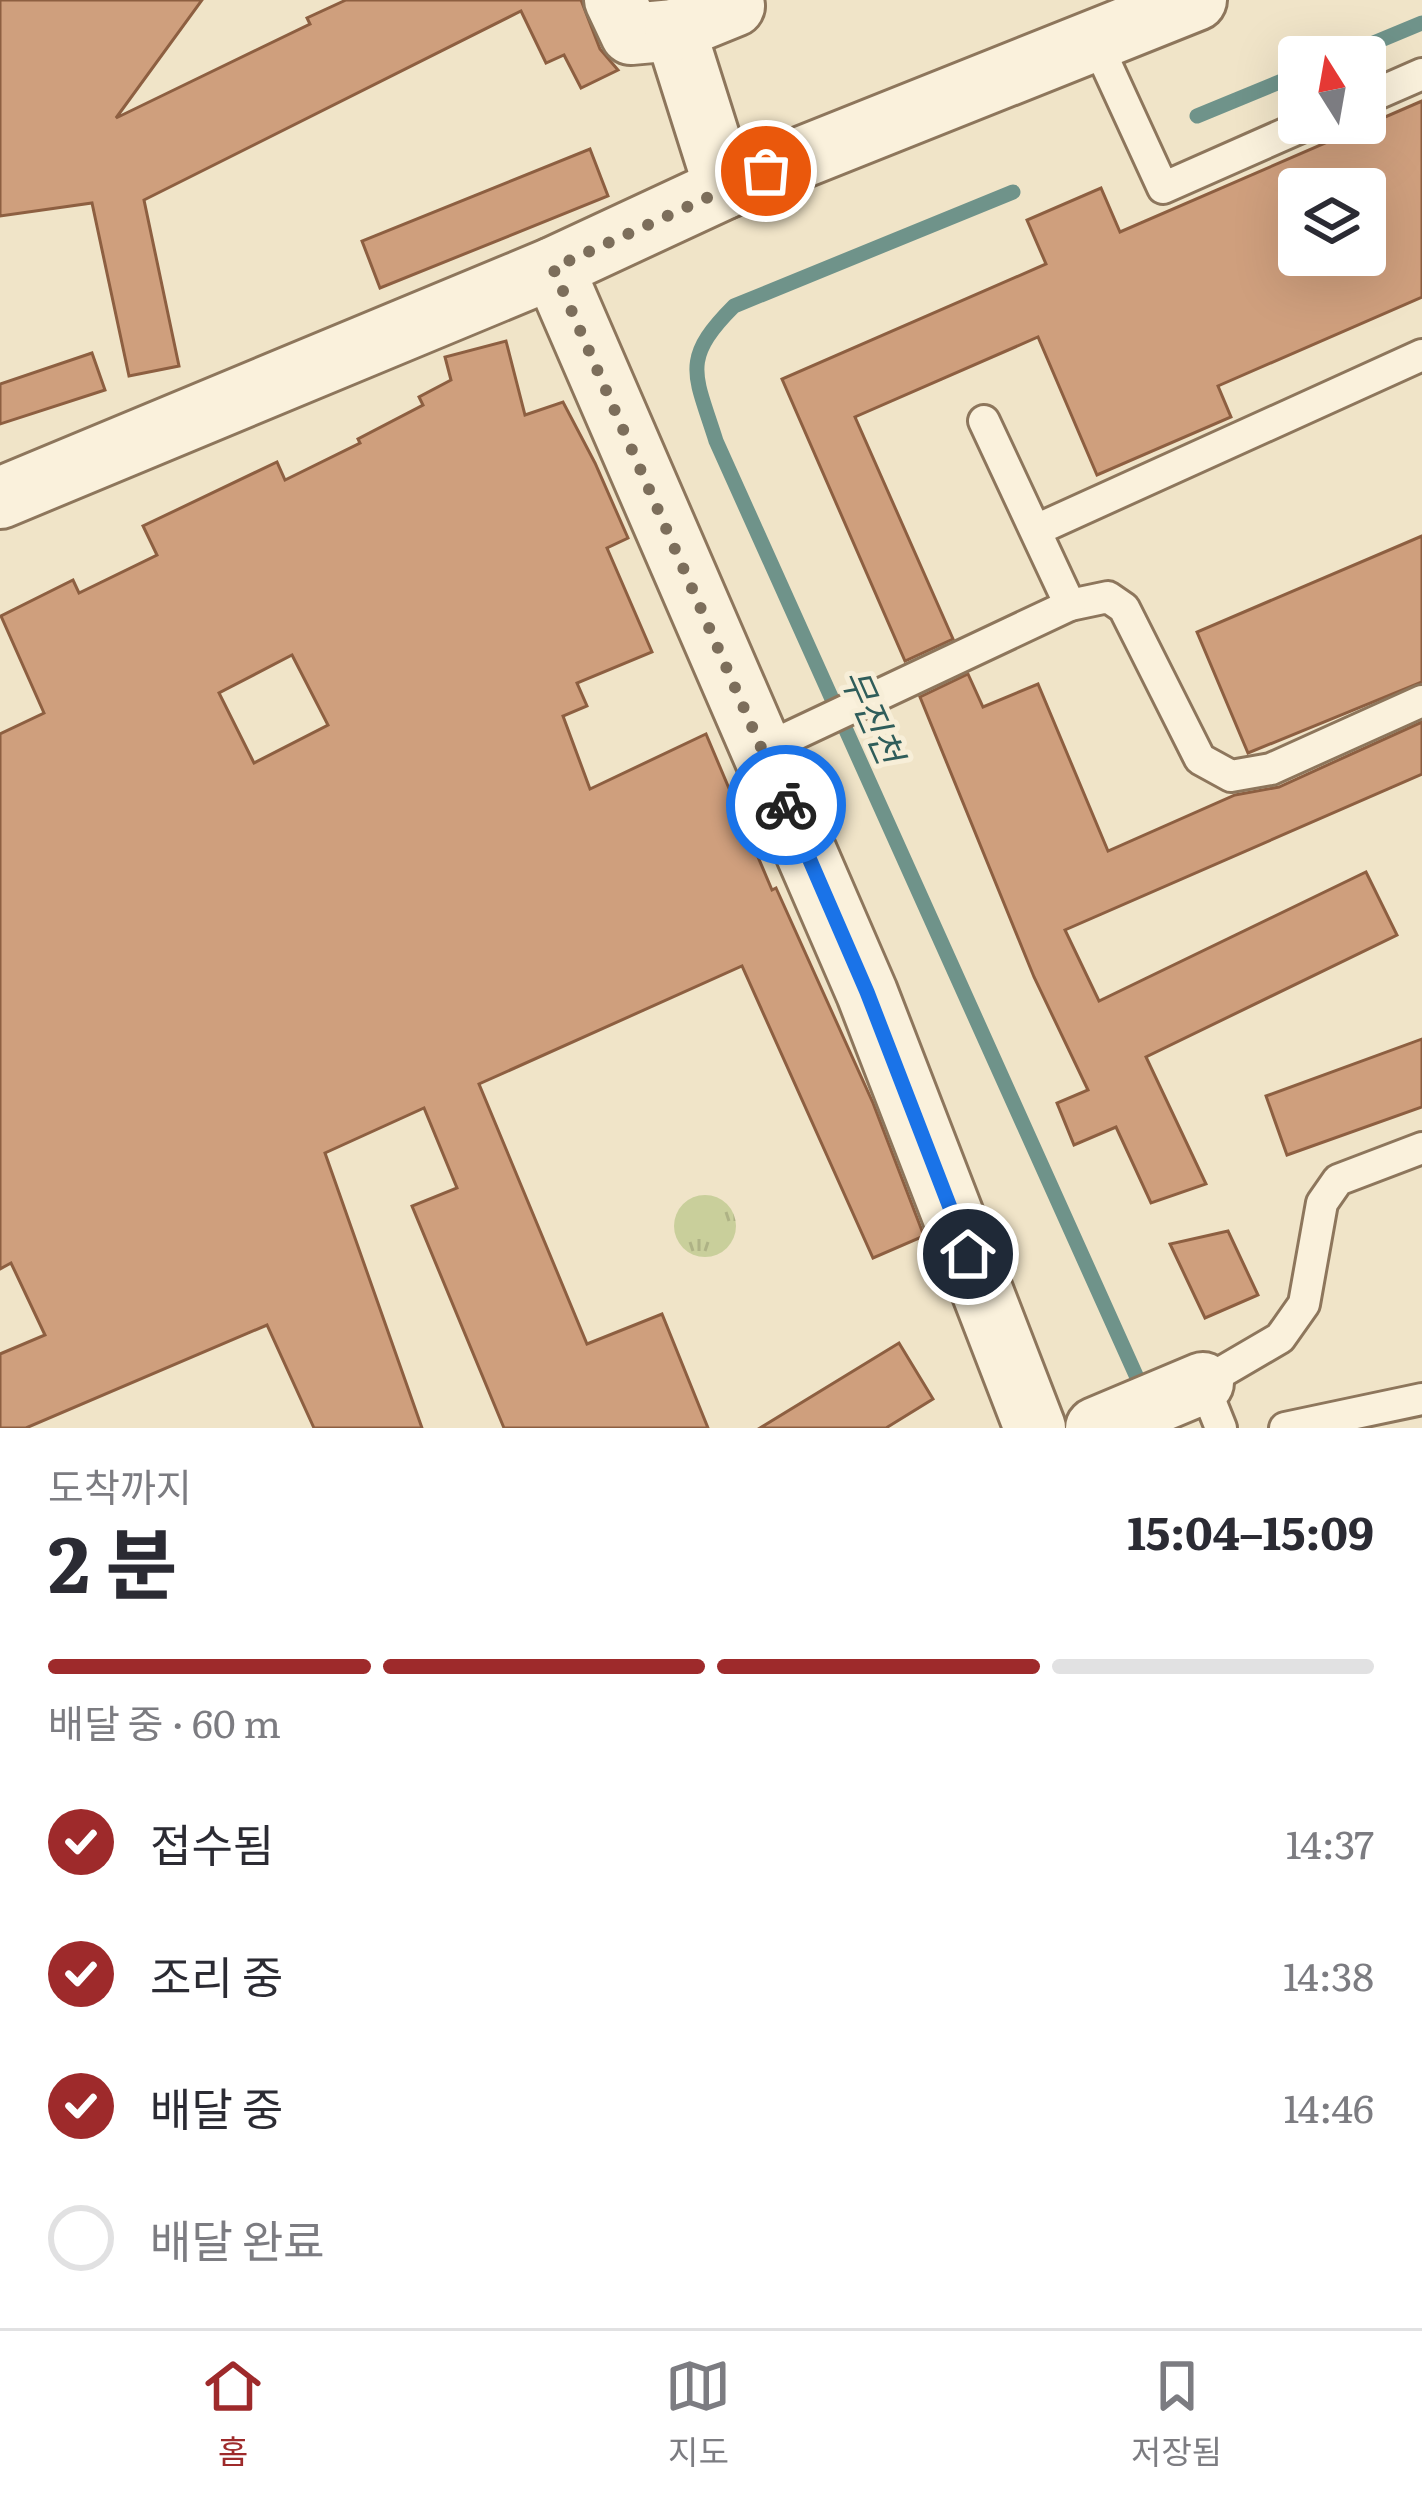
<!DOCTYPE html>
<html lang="ko">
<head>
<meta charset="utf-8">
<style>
  :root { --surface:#fff; --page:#f2f2f3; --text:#2b2b33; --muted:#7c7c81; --line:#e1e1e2; --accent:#9e2a2b }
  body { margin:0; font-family:Literata,"Noto Sans KR",serif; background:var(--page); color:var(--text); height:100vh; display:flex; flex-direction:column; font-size:45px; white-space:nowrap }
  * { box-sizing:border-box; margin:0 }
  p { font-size:39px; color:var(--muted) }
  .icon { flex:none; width:66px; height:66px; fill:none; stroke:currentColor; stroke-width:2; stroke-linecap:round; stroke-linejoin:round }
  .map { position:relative; height:1428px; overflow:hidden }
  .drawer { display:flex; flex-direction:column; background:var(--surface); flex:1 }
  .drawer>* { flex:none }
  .needle { width:78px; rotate:349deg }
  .fabs { position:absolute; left:1278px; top:36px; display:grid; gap:24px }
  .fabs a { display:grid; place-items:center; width:108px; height:108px; border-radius:12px; background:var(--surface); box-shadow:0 12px 48px #0002; font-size:60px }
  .pin { position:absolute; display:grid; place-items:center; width:102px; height:102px; color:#fff; margin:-51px; border:6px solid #fff; border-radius:50%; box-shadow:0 3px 12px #0007 }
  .courier { position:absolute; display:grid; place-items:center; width:120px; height:120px; margin:-60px; border:9px solid #1a73e8; border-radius:50%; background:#fff; color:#222; box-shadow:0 3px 15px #0007 }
  .headline em { font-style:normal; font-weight:700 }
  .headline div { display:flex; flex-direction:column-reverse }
  .headline { display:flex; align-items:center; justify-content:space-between; height:204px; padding:0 48px }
  h1 { font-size:78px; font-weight:700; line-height:90px }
  .bar { display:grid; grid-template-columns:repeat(4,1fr); gap:18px 12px; align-content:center; height:144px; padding:0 48px }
  .bar i { height:15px; border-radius:9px; background:var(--line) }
  .bar .on { background:var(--accent) }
  .bar p { grid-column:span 4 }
  ol { padding:0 48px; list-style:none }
  li { display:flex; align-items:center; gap:36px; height:132px }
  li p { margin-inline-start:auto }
  li .icon { padding:12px; border-radius:50%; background:var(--accent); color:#fff; stroke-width:4 }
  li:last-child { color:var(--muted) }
  li i { width:66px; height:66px; border:6px solid var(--line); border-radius:50% }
  .menu { display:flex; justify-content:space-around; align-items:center; height:168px; border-top:3px solid var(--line); background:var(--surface); font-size:33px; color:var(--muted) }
  .menu a { display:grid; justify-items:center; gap:6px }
  .menu .on { color:var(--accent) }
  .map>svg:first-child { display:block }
  .grass { fill:url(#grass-tufts) }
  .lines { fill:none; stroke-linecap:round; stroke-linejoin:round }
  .stream { stroke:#6f938a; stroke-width:15 }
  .building { fill:#cf9f7d; stroke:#8d5f41; stroke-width:3; fill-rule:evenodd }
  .lane-casing { stroke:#8d765c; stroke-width:36 }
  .street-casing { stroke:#8d765c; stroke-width:66 }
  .lane { stroke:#faf1dc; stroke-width:30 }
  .street { stroke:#faf1dc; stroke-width:60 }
  .done { stroke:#7c6e5b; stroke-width:12; stroke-dasharray:0 21.6 }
  .route { stroke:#1a73e8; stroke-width:15 }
  .labels { text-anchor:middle; stroke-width:10; stroke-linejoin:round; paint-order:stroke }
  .water-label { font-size:36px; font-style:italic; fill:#2f5d5a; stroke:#f7eed8 }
</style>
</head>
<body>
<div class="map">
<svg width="1422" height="1428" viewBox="0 0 1422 1428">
  <defs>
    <pattern id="grass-tufts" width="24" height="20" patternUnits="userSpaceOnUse" patternTransform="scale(3)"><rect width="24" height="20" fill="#c9cf9b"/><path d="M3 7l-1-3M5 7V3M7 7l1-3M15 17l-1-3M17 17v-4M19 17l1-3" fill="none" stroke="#aeb285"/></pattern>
  </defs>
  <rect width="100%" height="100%" fill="#f0e4c8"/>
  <circle class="grass" cx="705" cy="1226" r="31"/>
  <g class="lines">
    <g class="stream">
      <path d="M1340,57l82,-34"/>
      <path d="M1197,116l102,-42"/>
      <path d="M1013,192l-279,114c-54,54 -39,68 -18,135l428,952"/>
    </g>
  </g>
  <g class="building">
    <path d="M0,0h202l-86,118 194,-94 -3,-6 39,-18h235l19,49 18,21 -37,18 -17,-33 -18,8 -25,-52 -377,189 35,166 -50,10 -37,-173 -92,13z"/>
    <path d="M1422,101v196l-204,89 13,31 -134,58 -59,-138 -183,80 98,222 -48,22 -123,-282 264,-115 -19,-44 74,-32 19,44zM1299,189h66v66h-66z"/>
    <path d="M590,149l18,47 -228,92 -18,-47z"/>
    <path d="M506,341l19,74 38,-13 32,61 33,75 -21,10 45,104 -75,31 10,23 -24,10 27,73 116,-55 66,156 4,-2 97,215 51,133 -51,22 -131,-292 -263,118 108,260 75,-30 46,114h-204l-92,-222 45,-18 -33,-80 -99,45 97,275h-108l-47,-103 -241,103h-26v-74l45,-19 -34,-72 -11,6v-535l44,-21 -43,-97 72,-36 6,13 78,-38 -14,-29 134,-64 8,18 75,-37 -2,-4 65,-34 -4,-8 32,-17 -6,-23zM292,655l36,70 -74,38 -35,-70z"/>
    <path d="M92,353l13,37 -105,34v-40z"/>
    <path d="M1422,536v146l-174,71 -51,-121z"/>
    <path d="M968,674l15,33 55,-23 70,167 127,-56 44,-8 143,-65v52l-357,156 34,71 267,-129 31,63 -251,122 60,127 -55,19 -35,-76 -42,18 -17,-42 31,-13 -54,-113 -114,-280z"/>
    <path d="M1422,1039v68l-135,48 -21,-59z"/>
    <path d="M1228,1231l30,64 -53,23 -35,-74z"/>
    <path d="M899,1343l34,56 -47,29h-126z"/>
  </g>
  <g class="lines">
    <g class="lane-casing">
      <g id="lane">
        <path d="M1095,40l68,148 147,-65"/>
        <path d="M1365,99l57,-25"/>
        <path d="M1036,530l386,-175"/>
        <path d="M1070,605l38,-8 16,11 76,151 31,17 40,-7 151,-68"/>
        <path d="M762,750l308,-145 -86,-184"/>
        <path d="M1221,1428l-18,-45 77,-45 24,-34 18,-101 16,-23 84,-32"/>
        <path d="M1285,1428l137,-29"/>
      </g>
    </g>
    <g class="street-casing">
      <g id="street">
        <path d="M615,0l16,34 44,-4 50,158"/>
        <path d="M675,30l59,-24 -1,-6"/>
        <path d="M553,268l314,725 168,435"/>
        <path d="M0,498l553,-230 172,-80 471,-188"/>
        <path d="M1096,1428l107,-45"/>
      </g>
    </g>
    <use href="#lane" class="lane"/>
    <use href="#street" class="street"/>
  </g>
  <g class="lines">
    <path class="done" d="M766,171l-213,97 233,537"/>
    <path class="route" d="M786,805l81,187 101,262"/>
  </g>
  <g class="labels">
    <g class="water-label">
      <text transform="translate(872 716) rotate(66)" y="13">무진천</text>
    </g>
  </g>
</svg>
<div class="fabs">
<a><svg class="needle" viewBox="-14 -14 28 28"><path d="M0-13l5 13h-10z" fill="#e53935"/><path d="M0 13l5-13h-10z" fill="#7c7c81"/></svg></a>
<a><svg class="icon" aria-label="layers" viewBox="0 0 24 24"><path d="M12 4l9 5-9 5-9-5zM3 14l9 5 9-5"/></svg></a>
</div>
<div class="pin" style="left:766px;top:171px;background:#ea580c"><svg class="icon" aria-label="bag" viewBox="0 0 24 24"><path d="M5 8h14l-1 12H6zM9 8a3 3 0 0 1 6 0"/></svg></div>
<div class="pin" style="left:968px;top:1254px;background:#1f2937"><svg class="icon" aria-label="home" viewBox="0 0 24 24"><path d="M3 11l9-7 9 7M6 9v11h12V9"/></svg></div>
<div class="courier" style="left:786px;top:805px"><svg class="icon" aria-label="bike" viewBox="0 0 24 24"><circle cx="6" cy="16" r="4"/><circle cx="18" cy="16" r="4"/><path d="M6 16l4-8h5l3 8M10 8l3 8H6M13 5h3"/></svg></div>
</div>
<section class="drawer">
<div class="headline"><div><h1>2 분</h1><p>도착까지</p></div><em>15:04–15:09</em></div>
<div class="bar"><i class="on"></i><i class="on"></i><i class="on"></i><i></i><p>배달 중 · 60 m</p></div>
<ol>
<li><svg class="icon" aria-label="check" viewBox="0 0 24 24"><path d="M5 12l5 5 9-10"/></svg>접수됨<p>14:37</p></li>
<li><svg class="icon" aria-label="check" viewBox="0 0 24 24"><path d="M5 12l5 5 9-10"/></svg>조리 중<p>14:38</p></li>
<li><svg class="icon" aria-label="check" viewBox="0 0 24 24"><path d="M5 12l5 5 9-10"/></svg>배달 중<p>14:46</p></li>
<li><i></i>배달 완료</li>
</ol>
</section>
<nav class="menu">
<a class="on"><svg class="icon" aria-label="home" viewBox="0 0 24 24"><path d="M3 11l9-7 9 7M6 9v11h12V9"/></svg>홈</a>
<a><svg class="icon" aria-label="map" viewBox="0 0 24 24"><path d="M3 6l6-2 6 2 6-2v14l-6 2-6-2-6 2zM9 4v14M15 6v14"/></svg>지도</a>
<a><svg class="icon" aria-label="saved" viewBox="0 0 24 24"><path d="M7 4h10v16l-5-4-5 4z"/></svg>저장됨</a>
</nav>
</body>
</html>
